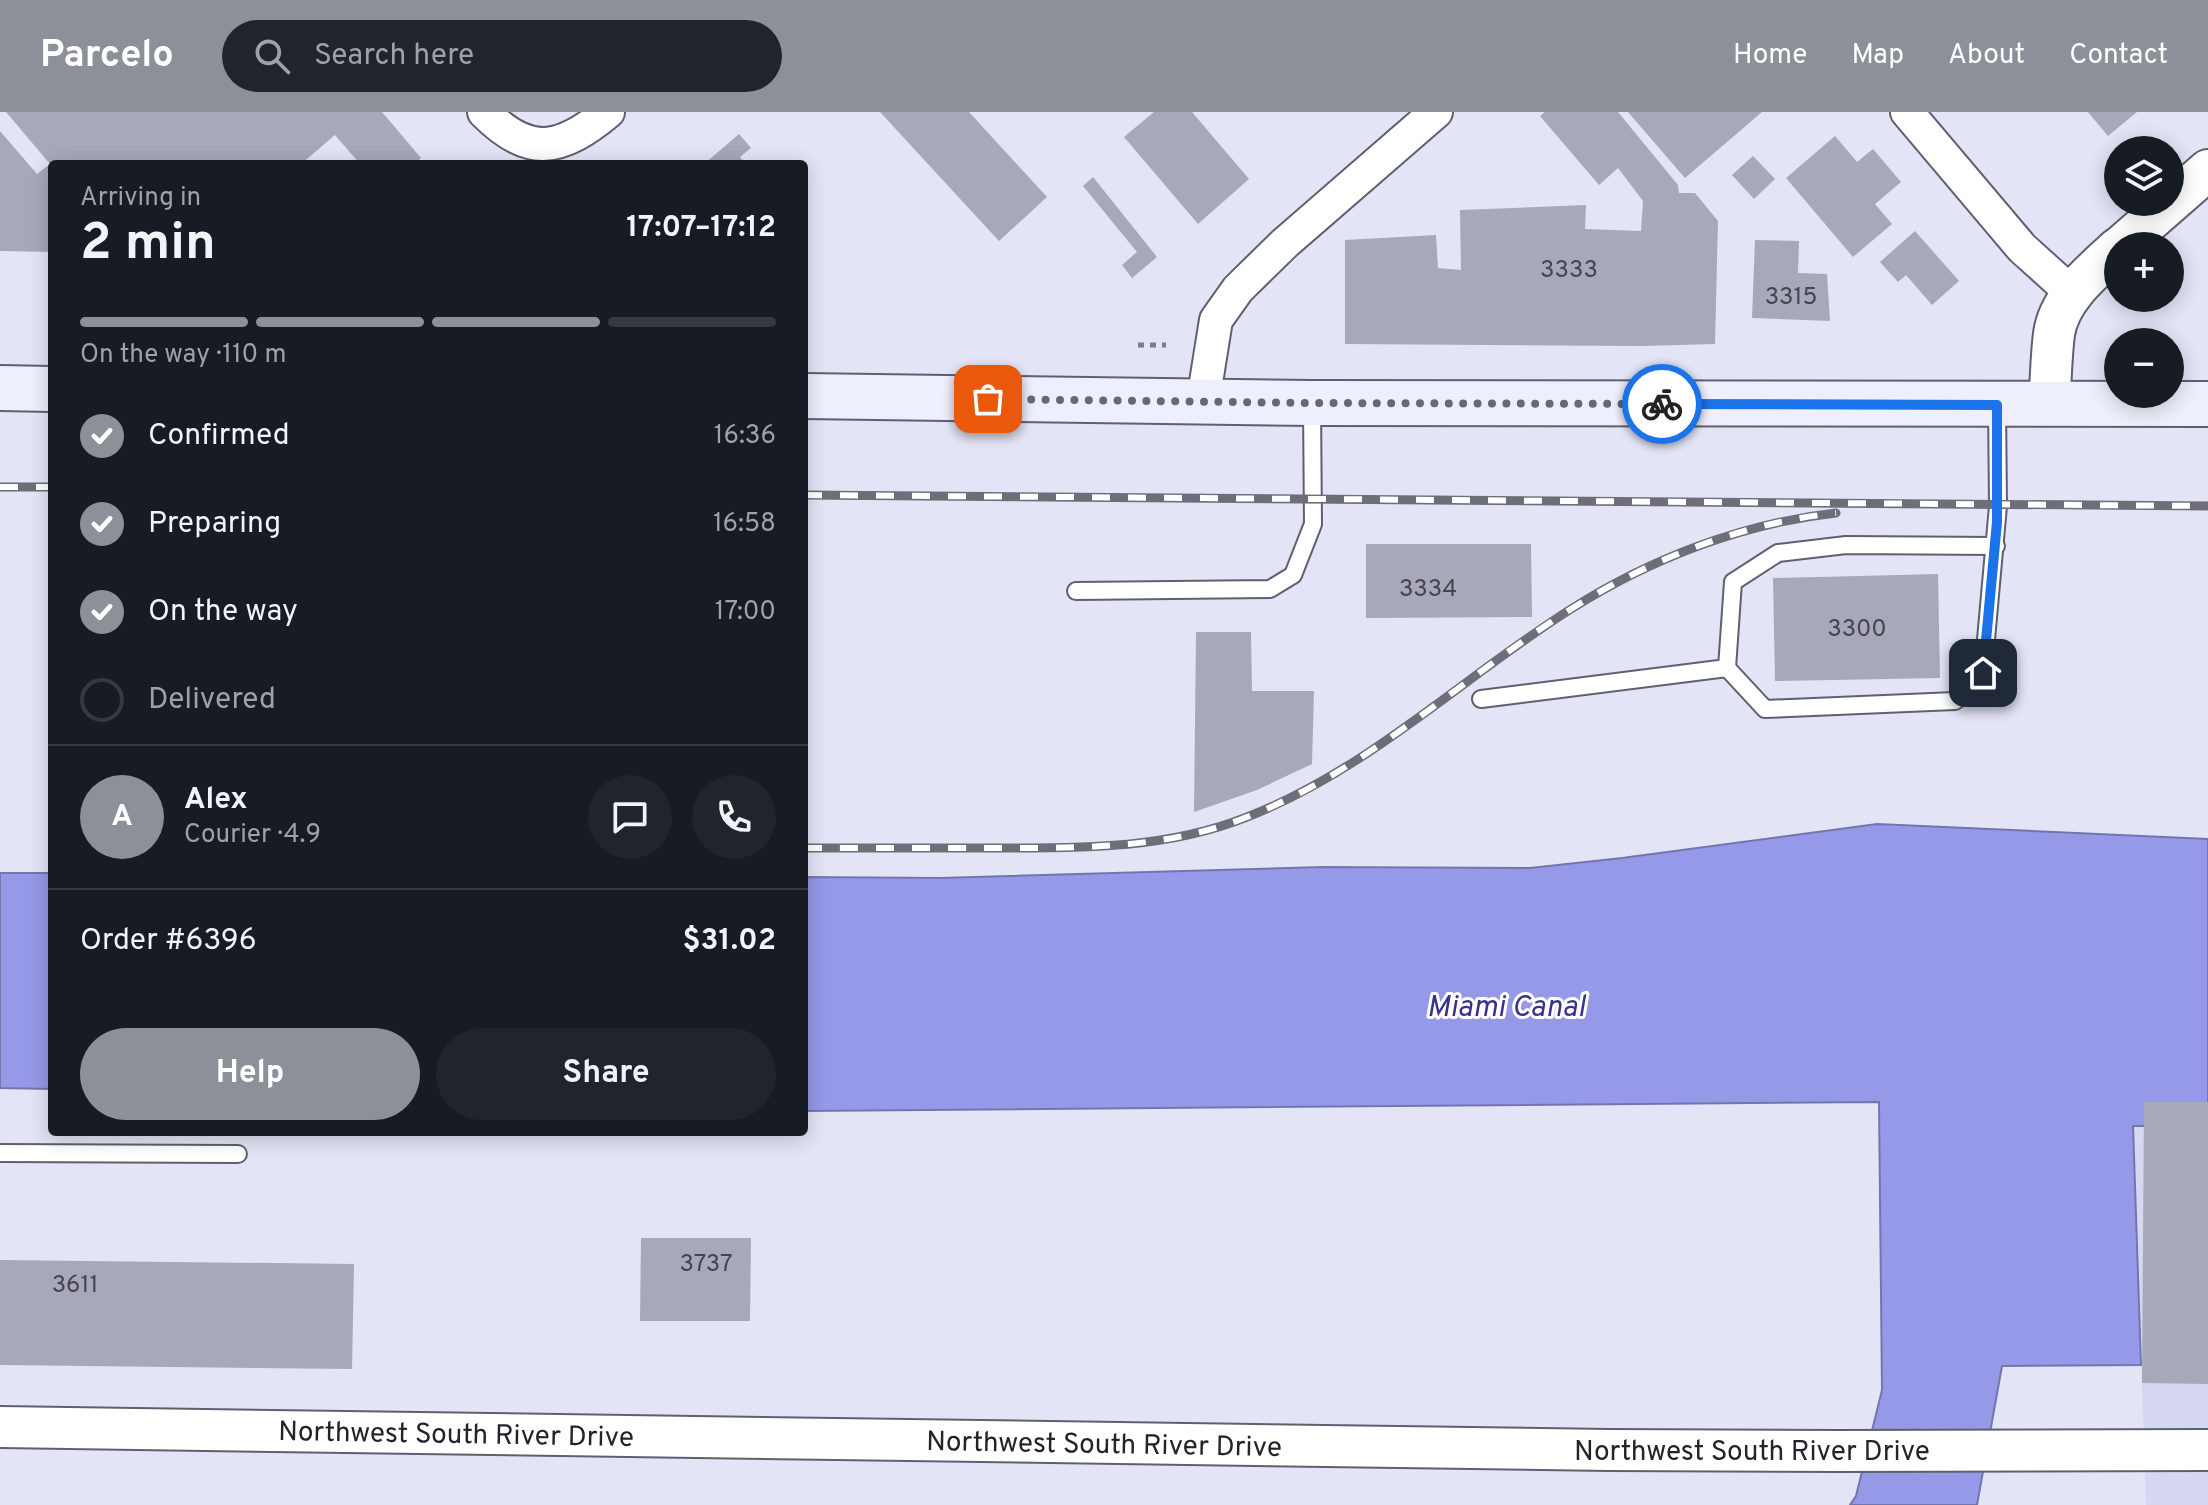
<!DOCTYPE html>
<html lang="en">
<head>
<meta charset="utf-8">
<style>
  :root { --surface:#171b24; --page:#20242c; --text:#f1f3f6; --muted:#9ea1a6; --line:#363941; --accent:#8c9099 }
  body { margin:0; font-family:Overpass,sans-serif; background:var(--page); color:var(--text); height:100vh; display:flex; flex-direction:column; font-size:30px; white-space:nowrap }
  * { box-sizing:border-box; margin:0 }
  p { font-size:26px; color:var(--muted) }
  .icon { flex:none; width:44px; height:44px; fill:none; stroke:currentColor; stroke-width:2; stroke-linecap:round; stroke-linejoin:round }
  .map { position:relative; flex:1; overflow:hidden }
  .sheet { position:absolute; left:48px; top:48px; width:760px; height:976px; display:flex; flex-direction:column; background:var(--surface); border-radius:8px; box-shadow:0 4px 20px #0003 }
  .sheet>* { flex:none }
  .fabs { position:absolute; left:2104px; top:24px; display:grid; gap:16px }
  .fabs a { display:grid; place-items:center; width:80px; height:80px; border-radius:50%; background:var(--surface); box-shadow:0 4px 20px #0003; font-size:40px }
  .pin { position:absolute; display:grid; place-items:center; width:68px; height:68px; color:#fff; margin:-34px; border-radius:16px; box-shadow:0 4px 12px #0006 }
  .courier { position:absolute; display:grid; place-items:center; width:80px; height:80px; margin:-40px; border:6px solid #1a73e8; border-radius:50%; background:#fff; color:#222; box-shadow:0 2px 10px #0007 }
  .summary em { font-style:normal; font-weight:700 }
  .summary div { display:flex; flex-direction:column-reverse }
  .summary { display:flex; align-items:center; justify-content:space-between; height:136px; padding:0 32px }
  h1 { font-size:52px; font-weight:700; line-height:60px }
  .bar { display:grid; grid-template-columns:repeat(4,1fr); gap:12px 8px; align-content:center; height:96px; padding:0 32px }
  .bar i { height:10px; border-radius:6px; background:var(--line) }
  .bar .on { background:var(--accent) }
  .bar p { grid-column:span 4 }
  .line { display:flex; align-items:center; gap:20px; padding:0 32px; border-top:2px solid var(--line) }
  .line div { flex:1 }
  .round { display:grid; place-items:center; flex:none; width:84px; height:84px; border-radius:42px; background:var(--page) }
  ol { padding:0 32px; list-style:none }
  li { display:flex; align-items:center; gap:24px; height:88px }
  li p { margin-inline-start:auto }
  li .icon { padding:8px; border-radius:50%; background:var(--accent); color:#fff; stroke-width:4 }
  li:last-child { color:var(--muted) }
  li i { width:44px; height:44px; border:4px solid var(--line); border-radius:50% }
  .primary-button { display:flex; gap:16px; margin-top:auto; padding:16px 32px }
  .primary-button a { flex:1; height:92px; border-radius:48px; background:var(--accent); color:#fff; font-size:32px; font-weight:700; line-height:92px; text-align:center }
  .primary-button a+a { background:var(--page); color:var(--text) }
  header { display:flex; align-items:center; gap:48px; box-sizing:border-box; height:112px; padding:0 40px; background:var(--accent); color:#fff }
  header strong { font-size:38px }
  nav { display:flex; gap:44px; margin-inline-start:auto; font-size:28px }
  .search { width:560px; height:72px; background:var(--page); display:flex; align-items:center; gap:20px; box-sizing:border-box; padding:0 28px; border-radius:44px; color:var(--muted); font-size:30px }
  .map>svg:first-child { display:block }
  .built { fill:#d6d8f1 }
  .water { fill:#9599e7; stroke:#7376ae; stroke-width:2 }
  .building { fill:#a7a8b9 }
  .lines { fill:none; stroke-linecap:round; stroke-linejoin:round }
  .service-casing { stroke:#5e606f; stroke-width:20 }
  .minor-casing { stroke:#5e606f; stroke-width:36 }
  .tertiary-casing { stroke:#5e606f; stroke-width:44 }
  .secondary-casing { stroke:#5e606f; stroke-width:48 }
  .path { stroke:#7d7e8a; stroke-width:5; stroke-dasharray:6 6; stroke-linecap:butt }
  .service { stroke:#fff; stroke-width:16 }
  .minor { stroke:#fff; stroke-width:32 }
  .tertiary { stroke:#fff; stroke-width:40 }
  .secondary { stroke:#eeeffc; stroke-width:44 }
  .rail-casing { stroke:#6d6e79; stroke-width:9 }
  .rail { stroke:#fff; stroke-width:6; stroke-dasharray:18; stroke-linecap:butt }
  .done { stroke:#666872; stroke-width:8; stroke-dasharray:0 14.4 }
  .route { stroke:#1a73e8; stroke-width:10 }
  .labels { text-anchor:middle; stroke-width:6; stroke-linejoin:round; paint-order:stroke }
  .number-label { font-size:24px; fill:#44454e }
  .street-label { font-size:28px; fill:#23242a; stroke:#fff }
  .water-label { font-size:30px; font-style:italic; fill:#39328b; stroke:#fff }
</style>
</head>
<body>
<header>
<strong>Parcelo</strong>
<div class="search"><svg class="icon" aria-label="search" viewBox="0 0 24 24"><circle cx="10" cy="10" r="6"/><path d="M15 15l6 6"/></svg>Search here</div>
<nav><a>Home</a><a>Map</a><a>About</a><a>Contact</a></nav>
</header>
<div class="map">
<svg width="2208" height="1393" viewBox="0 0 2208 1393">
  <rect width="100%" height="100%" fill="#e3e5f7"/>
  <path class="built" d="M2133,1014h75v379h-62z"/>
  <g class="water">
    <path d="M1877,712l331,15v287h-75l8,239 -139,1 -25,139h-127l6,-9 26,-106 -3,-288 -1075,9v-234l136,1 382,-11 208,1 92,-10z"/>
    <path d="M0,761h52v216l-52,-1z"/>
  </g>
  <g class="building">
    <path d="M6,0h376l39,46 -6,6h-55l-25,-29 -34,29h-249v88l-52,-1v-120l37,43 13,-10z"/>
    <path d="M880,0h89l78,85 -48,44z"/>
    <path d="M1154,0h38l57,67 -51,45 -74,-87z"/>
    <path d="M1545,0h73l60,73 1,8h16l23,28 -3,123 -73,2 -297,-2v-104l91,-5 2,33 23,2 -1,-60 126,-5 -1,24 56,2 2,-30 -25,-33 -19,17 -59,-69z"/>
    <path d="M1628,0h134l-77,66z"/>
    <path d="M2088,0h49l-29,24z"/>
    <path d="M739,22l12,14 -11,9 5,7h-41z"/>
    <path d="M1835,24l22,26 16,-13 28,33 -26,22 17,20 -39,33 -67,-79z"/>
    <path d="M1753,44l22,23 -21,20 -22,-24z"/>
    <path d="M1093,65l64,80 -25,21 -10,-13 15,-13 -54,-66z"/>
    <path d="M1915,119l44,50 -27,24 -26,-30 -8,7 -18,-20z"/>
    <path d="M1755,128l44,1 -1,32 29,1 3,47 -78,-3z"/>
    <path d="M1366,432h165l1,73 -166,1z"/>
    <path d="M1938,462l2,104 -165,3 -2,-103z"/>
    <path d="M1196,520h55l1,59h62l-2,73 -55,26 -63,22z"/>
    <path d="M2144,990h64v282l-66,-1z"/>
    <path d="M641,1126h110l-1,83h-110z"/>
    <path d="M0,1148l354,4 -2,105 -352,-4z"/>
  </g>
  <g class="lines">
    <g class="service-casing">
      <g id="service">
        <path d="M1076,479l194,-2 23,-14 20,-51 -1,-119"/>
        <path d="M1727,556l6,-86 45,-29 68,-8 150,1"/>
        <path d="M1481,587l246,-31 38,41 190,-8 28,-28 15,-167 -1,-100"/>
        <path d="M0,1041l238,1"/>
      </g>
    </g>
    <g class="minor-casing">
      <g id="minor">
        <path d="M484,0c45,46 77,39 124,0"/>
        <path d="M1907,0l115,136 51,46"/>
        <path d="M1203,289l13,-81 22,-31 47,-46 151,-131"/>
      </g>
    </g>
    <g class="tertiary-casing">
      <g id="tertiary">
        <path d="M2121,134l87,-76"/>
        <path d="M2049,292c2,-23 2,-47 5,-70 5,-36 39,-63 64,-86"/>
        <path d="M0,1315l1609,23 228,1 371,-1"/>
      </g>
    </g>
    <g class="secondary-casing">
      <g id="secondary">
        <path d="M0,276l52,1"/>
        <path d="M804,284l508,7 896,1"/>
      </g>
    </g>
    <path class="path" d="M1138,233h28"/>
    <use href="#service" class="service"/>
    <use href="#minor" class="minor"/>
    <use href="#tertiary" class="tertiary"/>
    <use href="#secondary" class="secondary"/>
    <g class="rail-casing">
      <g id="rail">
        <path d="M0,375h52"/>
        <path d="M804,383l1404,11"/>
        <path d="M804,736c64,0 129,0 193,0 85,0 170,1 250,-31 121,-47 216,-140 324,-208 79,-50 172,-86 265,-96"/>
      </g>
    </g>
    <use href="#rail" class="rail"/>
  </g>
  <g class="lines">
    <path class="done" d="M988,287l324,4 350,1"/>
    <path class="route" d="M1662,292l335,1v117l-14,151"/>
  </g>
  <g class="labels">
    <g class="number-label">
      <text x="1569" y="165">3333</text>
      <text x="1791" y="192">3315</text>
      <text x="1428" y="484">3334</text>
      <text x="1857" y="524">3300</text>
      <text x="706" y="1159">3737</text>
      <text x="75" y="1180">3611</text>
    </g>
    <g class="street-label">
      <text transform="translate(456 1321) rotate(1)" y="10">Northwest South River Drive</text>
      <text transform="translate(1104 1331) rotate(1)" y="10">Northwest South River Drive</text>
      <text x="1752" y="1348">Northwest South River Drive</text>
    </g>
    <g class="water-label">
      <text x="1506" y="904">Miami Canal</text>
    </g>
  </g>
</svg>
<div class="fabs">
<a><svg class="icon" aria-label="layers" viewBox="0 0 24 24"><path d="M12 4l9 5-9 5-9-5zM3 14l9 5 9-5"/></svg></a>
<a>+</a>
<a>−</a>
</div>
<div class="pin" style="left:988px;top:287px;background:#ea580c"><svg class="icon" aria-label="bag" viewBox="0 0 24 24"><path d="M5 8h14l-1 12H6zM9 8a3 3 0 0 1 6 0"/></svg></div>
<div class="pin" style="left:1983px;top:561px;background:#1f2937"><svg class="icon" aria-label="home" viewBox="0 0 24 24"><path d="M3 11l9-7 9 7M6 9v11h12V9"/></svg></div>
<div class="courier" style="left:1662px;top:292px"><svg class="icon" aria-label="bike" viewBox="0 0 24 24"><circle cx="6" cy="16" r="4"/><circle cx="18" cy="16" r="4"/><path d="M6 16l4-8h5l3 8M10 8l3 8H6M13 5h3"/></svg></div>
<section class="sheet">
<div class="summary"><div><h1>2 min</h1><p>Arriving in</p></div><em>17:07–17:12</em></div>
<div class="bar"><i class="on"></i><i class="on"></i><i class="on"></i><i></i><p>On the way · 110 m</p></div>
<ol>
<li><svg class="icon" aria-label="check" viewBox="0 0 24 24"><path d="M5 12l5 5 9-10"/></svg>Confirmed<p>16:36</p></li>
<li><svg class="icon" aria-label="check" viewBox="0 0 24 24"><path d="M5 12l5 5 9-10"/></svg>Preparing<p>16:58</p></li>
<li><svg class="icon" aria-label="check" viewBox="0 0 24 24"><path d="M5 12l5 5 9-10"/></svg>On the way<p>17:00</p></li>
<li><i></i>Delivered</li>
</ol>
<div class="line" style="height:144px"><b class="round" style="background:var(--accent);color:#fff">A</b><div><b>Alex</b><p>Courier · 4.9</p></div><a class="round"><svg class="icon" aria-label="chat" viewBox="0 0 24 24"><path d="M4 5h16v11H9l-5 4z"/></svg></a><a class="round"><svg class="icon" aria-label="phone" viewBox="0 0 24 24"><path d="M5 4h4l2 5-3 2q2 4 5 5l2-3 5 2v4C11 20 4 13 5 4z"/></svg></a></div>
<div class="line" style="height:104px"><div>Order #6396</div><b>$31.02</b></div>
<div class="primary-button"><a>Help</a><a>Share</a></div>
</section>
</div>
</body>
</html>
